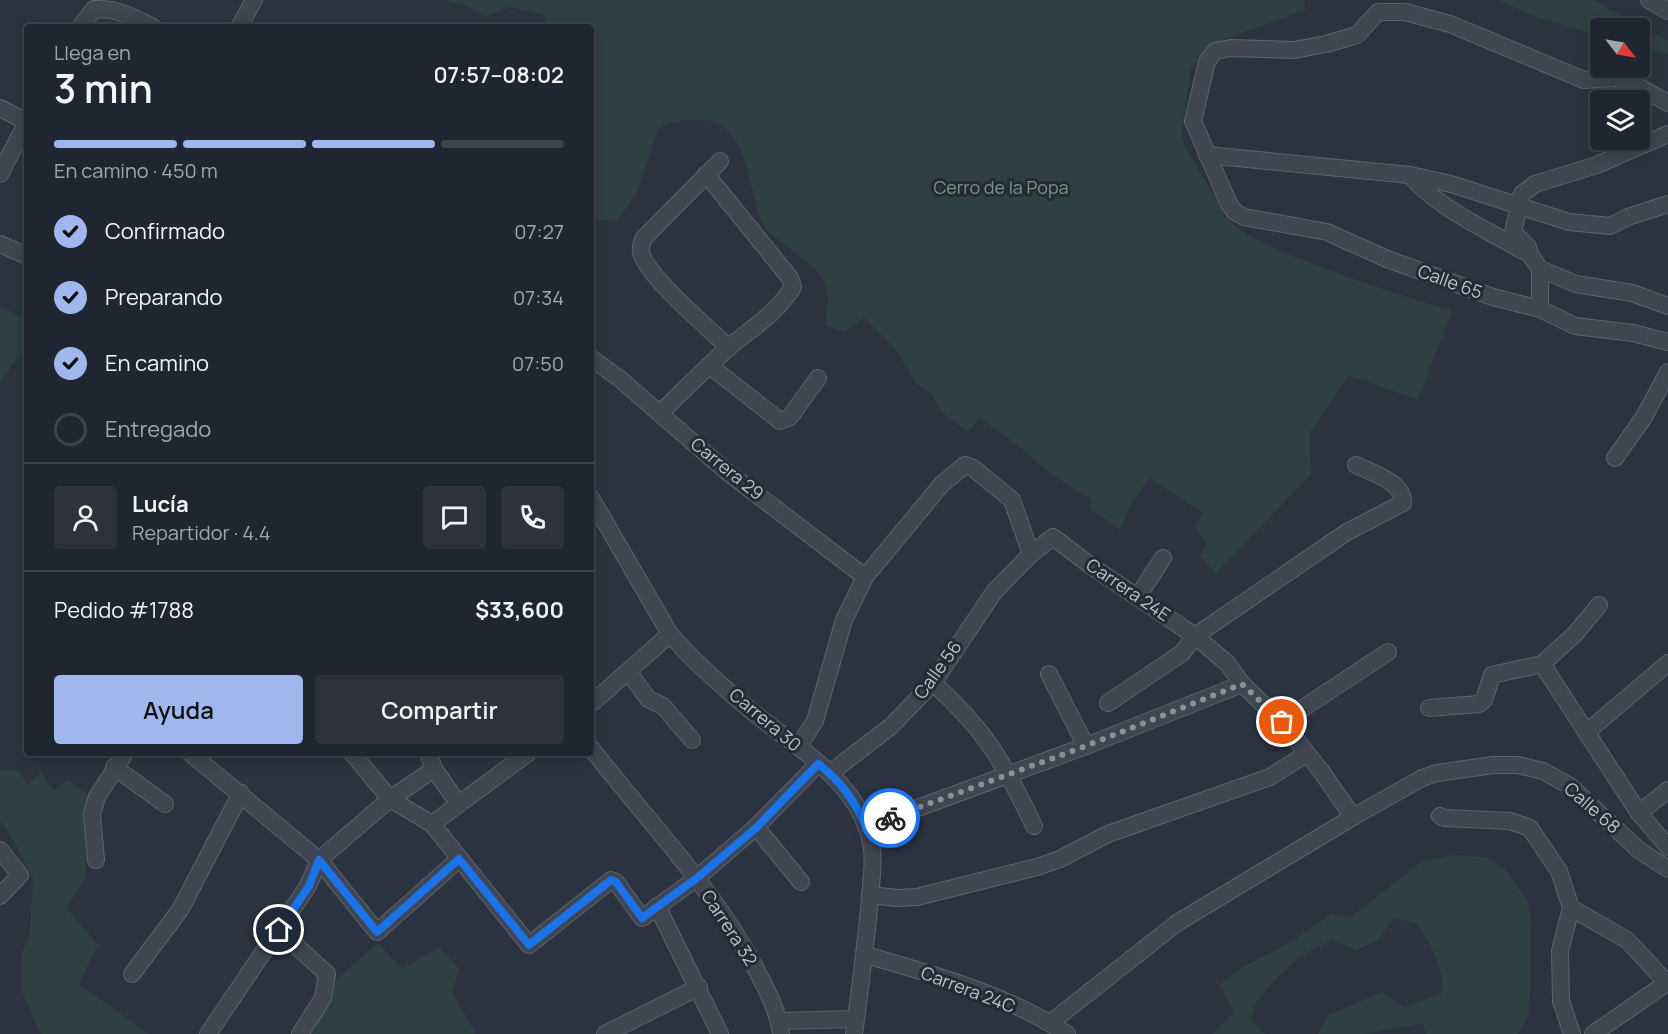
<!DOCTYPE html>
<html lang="es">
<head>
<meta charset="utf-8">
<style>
  :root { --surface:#202631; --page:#2d323d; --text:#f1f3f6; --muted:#a2a5ab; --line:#3d434d; --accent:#9fb7ed }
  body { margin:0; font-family:Manrope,sans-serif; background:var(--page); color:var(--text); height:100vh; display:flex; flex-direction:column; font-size:22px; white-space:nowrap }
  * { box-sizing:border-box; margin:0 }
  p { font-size:20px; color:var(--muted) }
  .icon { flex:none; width:33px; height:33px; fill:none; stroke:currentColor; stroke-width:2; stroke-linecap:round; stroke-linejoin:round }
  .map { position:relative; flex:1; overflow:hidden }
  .drawer { position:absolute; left:24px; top:24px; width:570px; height:732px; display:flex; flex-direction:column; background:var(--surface); border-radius:6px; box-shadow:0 3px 15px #0003,0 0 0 2px var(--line) }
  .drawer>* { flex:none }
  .needle { width:39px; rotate:121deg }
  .fabs { position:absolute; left:1590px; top:18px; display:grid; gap:12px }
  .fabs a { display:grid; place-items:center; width:60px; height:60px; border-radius:6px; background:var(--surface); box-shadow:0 3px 15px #0003,0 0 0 2px var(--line); font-size:30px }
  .pin { position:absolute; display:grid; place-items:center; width:51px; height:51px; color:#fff; margin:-26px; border:3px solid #fff; border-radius:50%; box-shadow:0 2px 6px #0007 }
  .courier { position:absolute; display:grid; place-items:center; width:60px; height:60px; margin:-30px; border:4px solid #1a73e8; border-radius:50%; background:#fff; color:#222; box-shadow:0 2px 8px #0007 }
  .headline em { font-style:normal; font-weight:600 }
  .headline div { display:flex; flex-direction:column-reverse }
  .headline { display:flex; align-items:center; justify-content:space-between; height:102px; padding:0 30px }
  h1 { font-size:39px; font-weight:600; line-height:45px }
  .bar { display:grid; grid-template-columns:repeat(4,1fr); gap:9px 6px; align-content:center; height:72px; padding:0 30px }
  .bar i { height:8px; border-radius:4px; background:var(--line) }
  .bar .on { background:var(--accent) }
  .bar p { grid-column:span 4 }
  .line { display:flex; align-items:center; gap:15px; padding:0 30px; border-top:2px solid var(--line) }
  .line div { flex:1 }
  .round { display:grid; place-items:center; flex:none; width:63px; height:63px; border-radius:6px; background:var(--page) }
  ol { padding:0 30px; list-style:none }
  li { display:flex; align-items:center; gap:18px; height:66px }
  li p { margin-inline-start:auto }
  li .icon { padding:6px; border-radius:50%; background:var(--accent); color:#111; stroke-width:4 }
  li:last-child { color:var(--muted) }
  li i { width:33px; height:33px; border:3px solid var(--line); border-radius:50% }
  .primary-button { display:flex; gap:12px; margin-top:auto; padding:12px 30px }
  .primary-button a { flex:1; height:69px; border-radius:6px; background:var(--accent); color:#111; font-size:24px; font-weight:600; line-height:69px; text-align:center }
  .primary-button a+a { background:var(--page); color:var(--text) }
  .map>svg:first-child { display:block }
  .green { fill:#2e4043 }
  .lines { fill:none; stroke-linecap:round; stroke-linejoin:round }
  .minor-casing { stroke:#5d636e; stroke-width:18 }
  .minor { stroke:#3f4551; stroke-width:16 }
  .done { stroke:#898f9b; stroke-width:6; stroke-dasharray:0 10.8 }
  .route { stroke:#1a73e8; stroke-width:8 }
  .labels { text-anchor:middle; stroke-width:6; stroke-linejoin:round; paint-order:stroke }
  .park-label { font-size:18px; fill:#769981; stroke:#242a36 }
  .street-label { font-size:18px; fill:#bcc1cb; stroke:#242a36 }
</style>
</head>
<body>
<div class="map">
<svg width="1668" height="1034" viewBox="0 0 1668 1034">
  <rect width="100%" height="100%" fill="#2b3341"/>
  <g class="green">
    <path d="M447,0h857l1,10 -90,33 -24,24 -9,63 2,16 34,55 6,16 21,16 37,19 66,25 73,25 31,8 -34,90 -69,-25 -39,58 1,41 -95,99 -16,-16 6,-14 -11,-16 8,-14 -54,-35 -18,26 -11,26 -32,-23 4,-7 -44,-28 -27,-24 -41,-30 -12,14 -27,-21 -9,-16 -17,-13 -19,-32 -32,-32 -21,14 -18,-7c10,-50 -6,-52 -41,-81 -8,-6 -15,-9 -20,-18 -17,-32 -13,-105 -63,-106 -18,-1 -27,0 -43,9l-22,65 -19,27 -19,-1 -7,-9v-184h-43l-5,-13 -33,-7 -24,10 -19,-11z"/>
    <path d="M1498,0h95l75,41v13l-28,-8v-18h-40v8l-71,-22z"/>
    <path d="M0,307l27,11v27l-27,36z"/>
    <path d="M0,770h19l8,15 14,-12 13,18 14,-11 20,15 -3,84 -19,29 32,37 -19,39 70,50h-108l-19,-42v-38l8,-21 3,-56 -26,-48 -7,-7z"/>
    <path d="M1452,855l34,2 20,13 23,33 2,38 -2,73 -11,20h-92l-3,-11 -59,11h-46l11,-19 53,-23 22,16 38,-15c1,-28 -9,-46 -25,-69l-23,-6 -16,22 -21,10 -25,-10 -31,16 -22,20 -23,26 -5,18 14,14h-53l22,-21 -15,-28 22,-17 52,-27 38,-27 20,3 70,-55z"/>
    <path d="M378,943l24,26 37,-22 20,22 -7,23 24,42h-164l25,-55z"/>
  </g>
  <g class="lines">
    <g class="minor-casing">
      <g id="minor">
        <path d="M1649,0l19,11"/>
        <path d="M80,27l14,-18c22,-1 40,8 59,18"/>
        <path d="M239,27l15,-27"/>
        <path d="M1668,103l-29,-16 -25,-9 -30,2 -134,-56 -45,-12h-27l-21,23 -31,9 -32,6 -63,-2 -16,3 -8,11 -14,59 36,83 6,8 9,5 83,15 60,27 106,38 47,12 35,17 58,7 35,9"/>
        <path d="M0,108l27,14"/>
        <path d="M1668,134l-71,31 -62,19 -13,10 -9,38 15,15 2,8 10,14 36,15 56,9 36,13"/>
        <path d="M1207,155l203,20 41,9 118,38 41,4 18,-9 40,-13"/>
        <path d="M720,161l-77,78c-1,4 -3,9 -2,13 5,24 69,77 88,96"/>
        <path d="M0,174l27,-52"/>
        <path d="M1410,175c29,34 74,53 113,76"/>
        <path d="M0,244l27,12"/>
        <path d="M1540,269v40"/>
        <path d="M591,358l29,21 106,92 139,106"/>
        <path d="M710,366l70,55 10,-4 28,-39"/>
        <path d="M660,413c23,-22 45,-44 68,-65 23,-19 49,-35 65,-61l-3,-9 -84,-104"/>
        <path d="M1615,458l29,-41 24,-45"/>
        <path d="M591,498l79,136c23,27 52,52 79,75 47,39 114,73 123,140 2,17 -1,32 -2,49 -4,46 -10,91 -16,136"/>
        <path d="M1138,596l25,-38"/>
        <path d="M1542,664l97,149 29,34"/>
        <path d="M628,671l20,28 15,7 29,34"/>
        <path d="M1049,674l37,72"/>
        <path d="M933,683c53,47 71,80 101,143"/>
        <path d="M1108,703l74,-50 13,-17 152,-104 56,-29c1,-21 -31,-30 -47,-38"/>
        <path d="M591,704l79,-70"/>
        <path d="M1429,708l50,-4 5,-4 8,-25 50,-11 33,-30 24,-29"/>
        <path d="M1282,722l106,-70"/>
        <path d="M1588,731l80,-68"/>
        <path d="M798,747l17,-26 29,-101 21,-43 77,-93 23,-19 8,3 39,32 19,54 22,-17 38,29 104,70 32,27 15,21 40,38 39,49 32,46"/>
        <path d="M591,748c57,74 125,142 168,227 10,19 19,37 22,59"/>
        <path d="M190,753l129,107 58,72 82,-73"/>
        <path d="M352,753l38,46 42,25 97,121 82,-65 5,2 26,36 55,-40 59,-51 62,-63"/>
        <path d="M428,753l6,16 24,34"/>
        <path d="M114,767l51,37"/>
        <path d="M830,773l60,-46 43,-44 61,-91 37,-38"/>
        <path d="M1639,813l29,-23"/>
        <path d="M1440,816l5,2 65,3 20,7 29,43 12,37 -11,43 1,50 11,33"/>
        <path d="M432,824l96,-71"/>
        <path d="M756,827l45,55"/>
        <path d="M866,827l220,-81 156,-62"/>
        <path d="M0,850l20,25 -20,21"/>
        <path d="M96,860l-4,-46 5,-17 28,-44"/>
        <path d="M870,895l27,3 20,-1 120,-30 23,-8 48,-25 162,-57 36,-23"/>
        <path d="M657,906l63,128"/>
        <path d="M1571,908l56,32 39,42"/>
        <path d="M279,930l48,44 -4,24 -23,36"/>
        <path d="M866,955c68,20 141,39 201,79"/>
        <path d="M132,974l48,-64 61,-117"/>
        <path d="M779,1021l77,-2"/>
        <path d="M1050,1023l127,-100 176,-106 69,-39 15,-5 56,-8h25l25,6 27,15 70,65 28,18"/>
        <path d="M208,1034l100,-148 11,-26 71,-61 44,-30"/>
        <path d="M605,1034l94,-47"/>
        <path d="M1593,1034l75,-52"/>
      </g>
    </g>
    <use href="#minor" class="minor"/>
  </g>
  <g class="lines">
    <path class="done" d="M890,818l196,-72 156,-62 40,38"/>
    <path class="route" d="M279,930l30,-44 10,-26 58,72 82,-73 70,86 82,-65 5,2 26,36 55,-40 59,-50 62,-64c23,17 36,36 48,63l24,-9"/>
  </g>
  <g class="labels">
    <g class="park-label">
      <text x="1001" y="194">Cerro de la Popa</text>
    </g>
    <g class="street-label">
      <text transform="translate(1450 282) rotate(20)" y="6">Calle 65</text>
      <text transform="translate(727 469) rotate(39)" y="6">Carrera 29</text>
      <text transform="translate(1128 590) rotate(34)" y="6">Carrera 24E</text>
      <text transform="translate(938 670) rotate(-54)" y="6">Calle 56</text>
      <text transform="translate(765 720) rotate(40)" y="6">Carrera 30</text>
      <text transform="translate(1592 808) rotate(41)" y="6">Calle 68</text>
      <text transform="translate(729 928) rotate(57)" y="6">Carrera 32</text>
      <text transform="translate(968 990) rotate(21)" y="6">Carrera 24C</text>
    </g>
  </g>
</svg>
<div class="fabs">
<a><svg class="needle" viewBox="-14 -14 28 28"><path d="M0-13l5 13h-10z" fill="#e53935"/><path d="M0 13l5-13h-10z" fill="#a2a5ab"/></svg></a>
<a><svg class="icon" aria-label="layers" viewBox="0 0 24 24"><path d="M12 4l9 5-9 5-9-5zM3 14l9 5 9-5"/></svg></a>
</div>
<div class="pin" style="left:1282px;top:722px;background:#ea580c"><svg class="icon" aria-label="bag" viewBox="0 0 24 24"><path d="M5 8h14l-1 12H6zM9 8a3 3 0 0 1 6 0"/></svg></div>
<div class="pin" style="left:279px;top:930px;background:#1f2937"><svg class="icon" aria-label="home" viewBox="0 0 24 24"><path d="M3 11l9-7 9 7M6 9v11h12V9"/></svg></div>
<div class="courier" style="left:890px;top:818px"><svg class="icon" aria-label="bike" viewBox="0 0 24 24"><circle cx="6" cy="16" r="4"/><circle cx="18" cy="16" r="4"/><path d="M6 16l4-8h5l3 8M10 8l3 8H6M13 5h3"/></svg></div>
<section class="drawer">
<div class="headline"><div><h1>3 min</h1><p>Llega en</p></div><em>07:57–08:02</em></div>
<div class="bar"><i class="on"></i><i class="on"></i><i class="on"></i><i></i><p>En camino · 450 m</p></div>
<ol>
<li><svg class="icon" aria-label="check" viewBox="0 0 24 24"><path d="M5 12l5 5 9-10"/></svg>Confirmado<p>07:27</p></li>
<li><svg class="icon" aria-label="check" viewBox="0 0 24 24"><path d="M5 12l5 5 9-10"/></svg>Preparando<p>07:34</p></li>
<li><svg class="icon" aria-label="check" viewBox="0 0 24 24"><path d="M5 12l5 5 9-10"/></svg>En camino<p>07:50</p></li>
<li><i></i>Entregado</li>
</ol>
<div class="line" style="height:108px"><a class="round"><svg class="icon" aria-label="person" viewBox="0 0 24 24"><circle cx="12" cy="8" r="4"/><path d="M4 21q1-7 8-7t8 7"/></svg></a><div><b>Lucía</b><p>Repartidor · 4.4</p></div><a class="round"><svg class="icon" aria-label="chat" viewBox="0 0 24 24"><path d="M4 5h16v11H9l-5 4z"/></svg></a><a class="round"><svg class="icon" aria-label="phone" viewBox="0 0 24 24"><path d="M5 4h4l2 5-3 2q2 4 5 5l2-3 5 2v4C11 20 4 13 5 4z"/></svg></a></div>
<div class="line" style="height:78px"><div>Pedido #1788</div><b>$33,600</b></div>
<div class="primary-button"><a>Ayuda</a><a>Compartir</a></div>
</section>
</div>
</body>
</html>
